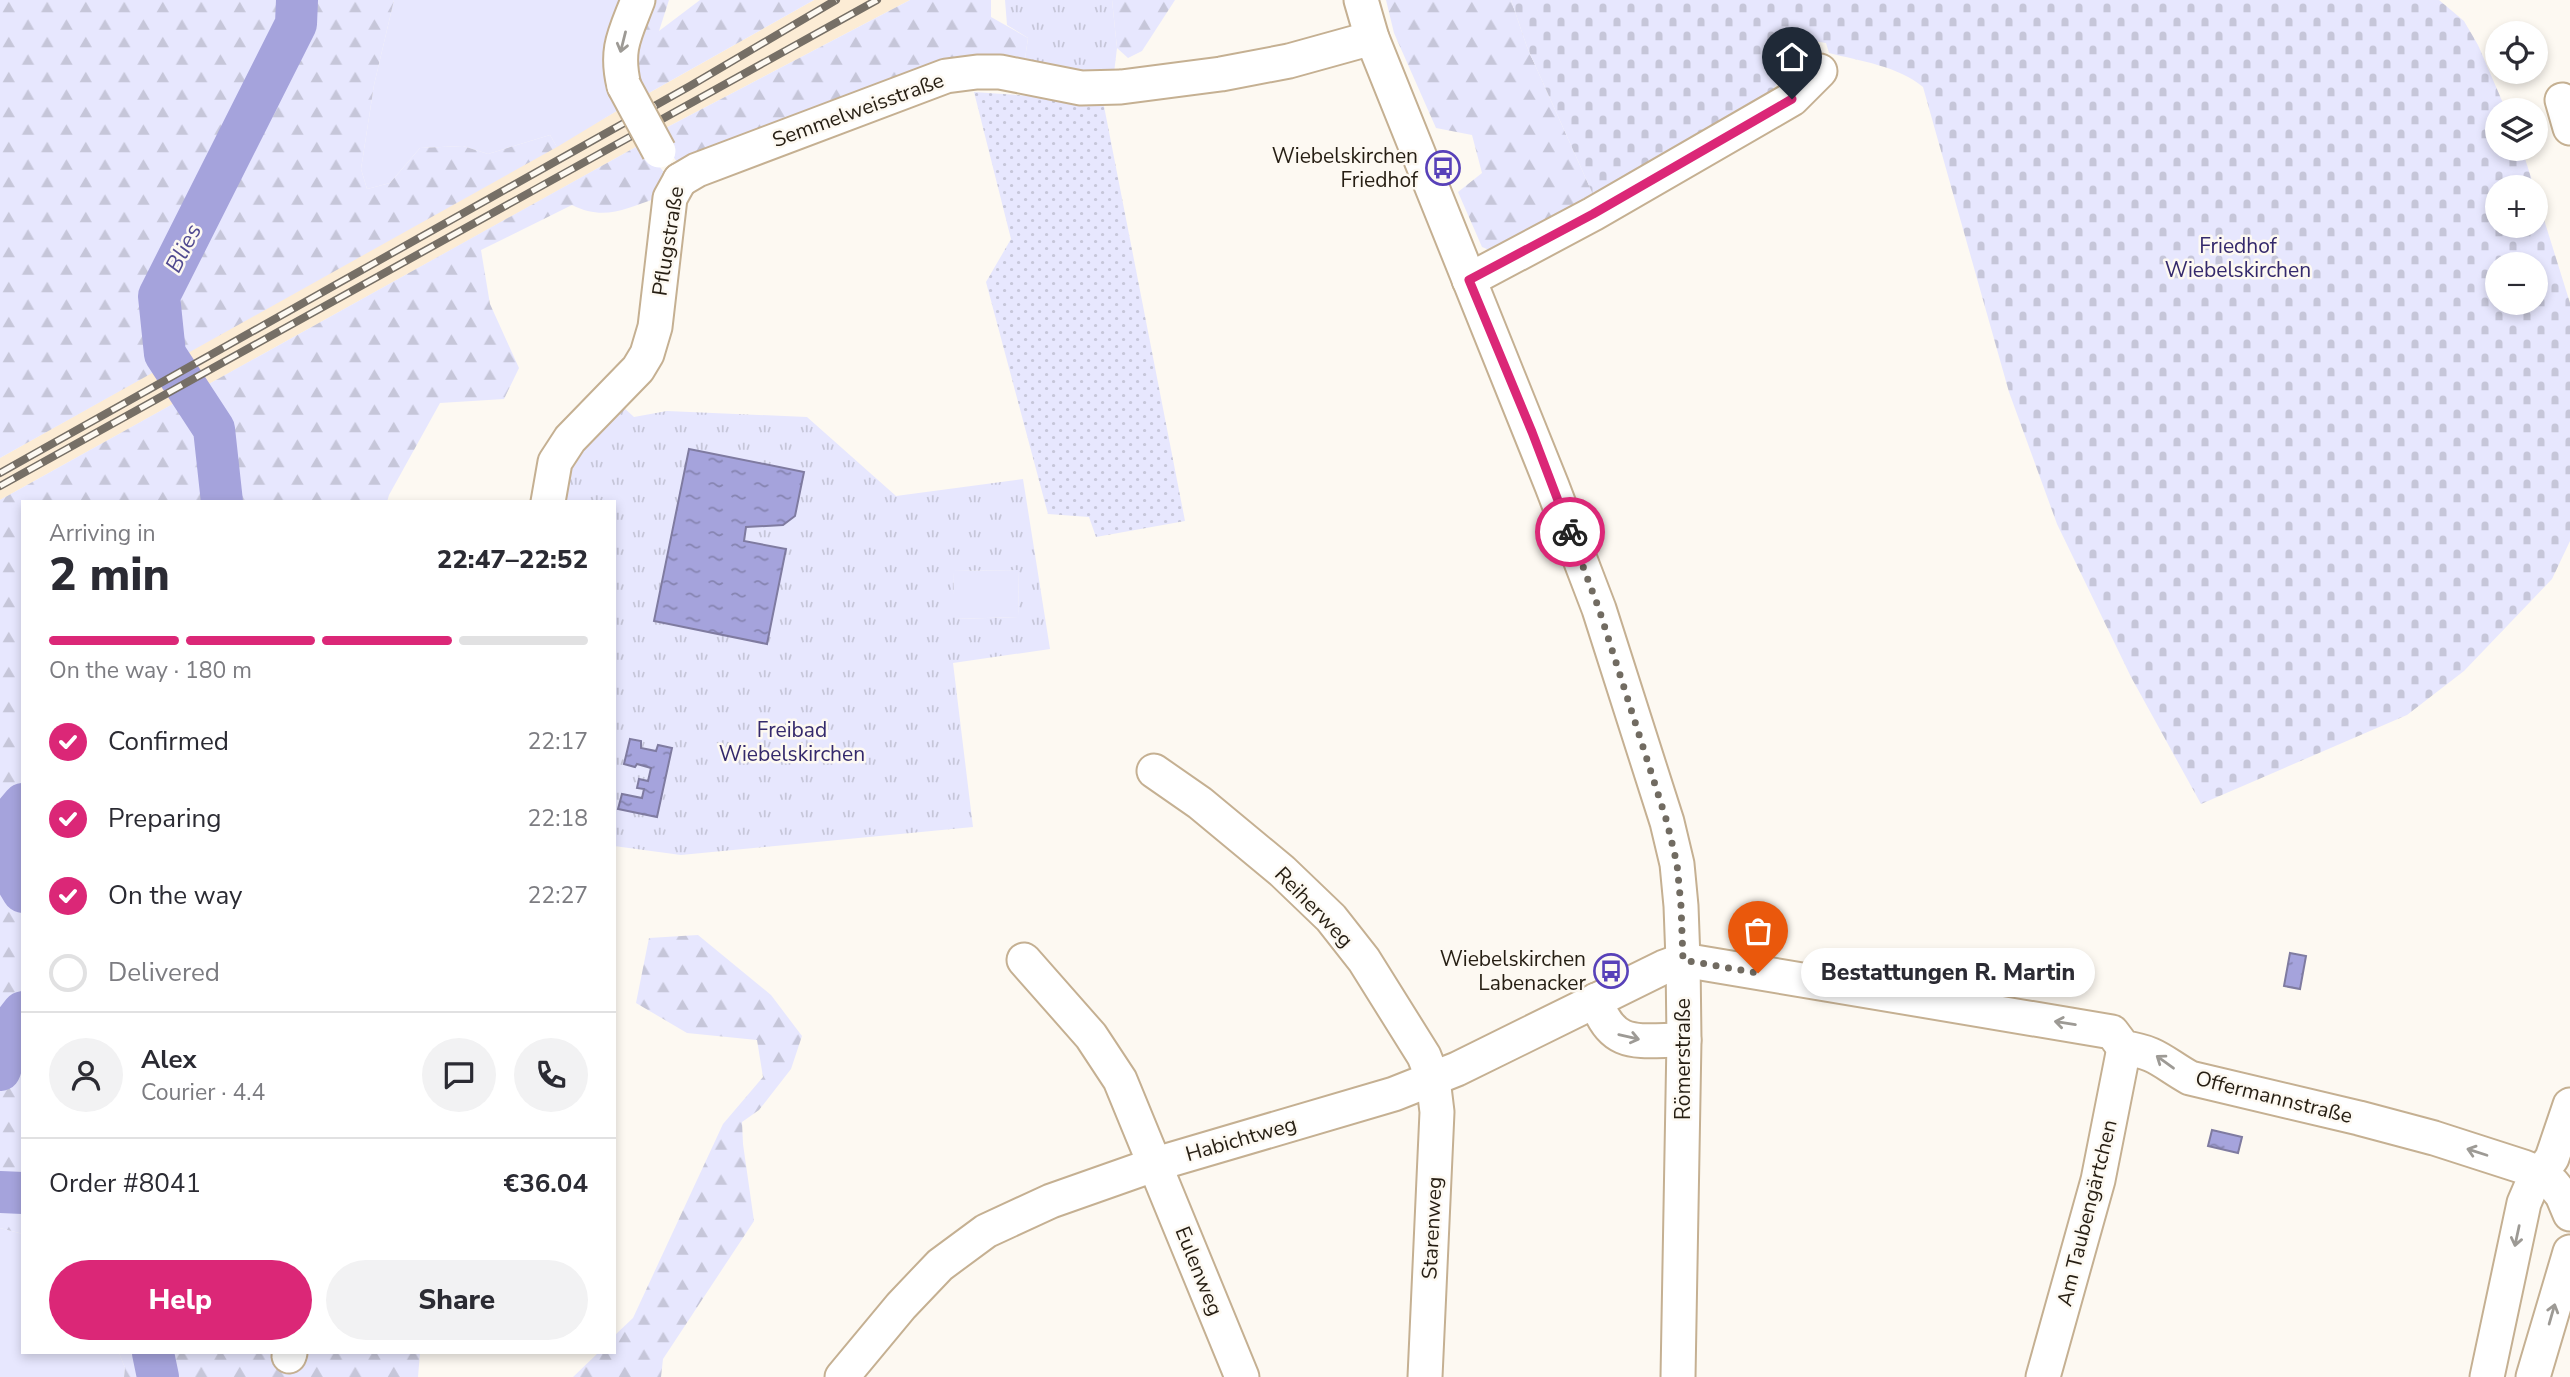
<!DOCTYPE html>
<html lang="en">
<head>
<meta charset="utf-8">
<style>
  :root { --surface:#fff; --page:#f2f2f3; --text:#2b2b33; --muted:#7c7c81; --line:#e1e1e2; --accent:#db2777 }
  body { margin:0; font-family:"Nunito Sans",sans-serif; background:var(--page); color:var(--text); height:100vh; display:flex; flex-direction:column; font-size:26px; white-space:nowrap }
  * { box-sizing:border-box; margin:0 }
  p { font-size:23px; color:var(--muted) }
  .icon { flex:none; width:38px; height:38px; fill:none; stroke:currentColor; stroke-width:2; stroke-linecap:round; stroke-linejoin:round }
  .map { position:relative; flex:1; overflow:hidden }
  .side { position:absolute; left:21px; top:500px; width:595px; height:854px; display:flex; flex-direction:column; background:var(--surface); border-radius:0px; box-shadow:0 4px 10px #0003 }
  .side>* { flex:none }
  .fabs { position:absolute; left:2485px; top:21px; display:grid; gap:14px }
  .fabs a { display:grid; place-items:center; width:63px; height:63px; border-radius:50%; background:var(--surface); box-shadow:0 4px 10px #0003; font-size:35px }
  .pin { position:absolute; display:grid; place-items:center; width:60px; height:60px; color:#fff; margin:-72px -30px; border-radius:50% 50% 50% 0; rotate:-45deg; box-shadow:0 0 7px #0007 }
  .pin .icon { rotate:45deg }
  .courier { position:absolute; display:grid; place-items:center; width:70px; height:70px; margin:-35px; border:5px solid #db2777; border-radius:50%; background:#fff; color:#222; box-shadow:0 2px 9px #0007 }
  .bubble { position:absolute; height:49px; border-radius:24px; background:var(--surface); box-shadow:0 4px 10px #0003; font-size:23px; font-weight:800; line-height:49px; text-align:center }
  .headline em { font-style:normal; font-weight:800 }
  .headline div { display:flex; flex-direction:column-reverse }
  .headline { display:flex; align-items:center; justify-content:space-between; height:119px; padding:0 28px }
  h1 { font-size:46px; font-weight:800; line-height:52px }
  .bar { display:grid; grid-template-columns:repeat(4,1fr); gap:10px 7px; align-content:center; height:84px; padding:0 28px }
  .bar i { height:9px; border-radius:5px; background:var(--line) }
  .bar .selected { background:var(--accent) }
  .bar p { grid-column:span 4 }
  .line { display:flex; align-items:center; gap:18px; padding:0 28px; border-top:2px solid var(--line) }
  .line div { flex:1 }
  .round { display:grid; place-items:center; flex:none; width:74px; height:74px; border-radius:37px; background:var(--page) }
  ol { padding:0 28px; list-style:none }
  li { display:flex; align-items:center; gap:21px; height:77px }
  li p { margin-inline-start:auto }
  li .icon { padding:7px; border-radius:50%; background:var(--accent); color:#fff; stroke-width:4 }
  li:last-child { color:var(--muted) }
  li i { width:38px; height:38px; border:4px solid var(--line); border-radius:50% }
  .cta { display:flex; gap:14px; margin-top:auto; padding:14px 28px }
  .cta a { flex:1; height:80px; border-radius:42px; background:var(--accent); color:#fff; font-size:28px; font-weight:800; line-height:80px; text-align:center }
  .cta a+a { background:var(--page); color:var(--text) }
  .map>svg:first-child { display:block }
  .built { fill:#fcecd5 }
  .grass { fill:#e7e7fe }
  .forest { fill:url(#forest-firs) }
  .cemetery { fill:url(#cemetery-stones); fill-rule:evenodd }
  .park { fill:url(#park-tufts); fill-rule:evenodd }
  .garden { fill:url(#garden-dots) }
  .water { fill:url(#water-ripples); stroke:#7f7ba0; stroke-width:2 }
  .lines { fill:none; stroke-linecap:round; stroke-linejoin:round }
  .river { stroke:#a5a3dc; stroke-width:42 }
  .minor-casing { stroke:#c5b092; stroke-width:37 }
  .minor { stroke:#fff; stroke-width:33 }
  .rail-casing { stroke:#766f66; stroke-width:8 }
  .rail { stroke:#fdf9f2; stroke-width:5; stroke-dasharray:16; stroke-linecap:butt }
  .minor-bridge-casing { stroke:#c5b092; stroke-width:37; stroke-linecap:butt }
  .minor-bridge { stroke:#fff; stroke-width:33 }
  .oneway { stroke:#9d9a95 }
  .done { stroke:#716b61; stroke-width:7; stroke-dasharray:0 12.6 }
  .route { stroke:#db2777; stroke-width:9 }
  .labels { text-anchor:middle; stroke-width:5; stroke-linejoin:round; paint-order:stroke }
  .street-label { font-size:21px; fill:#261e13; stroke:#fdf9f2 }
  .poi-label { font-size:21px; fill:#261e13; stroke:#fdf9f2; text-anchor:end }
  .park-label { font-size:21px; fill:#34296c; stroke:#fdf9f2 }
  .water-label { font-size:23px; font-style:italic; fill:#514a90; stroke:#fdf9f2 }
</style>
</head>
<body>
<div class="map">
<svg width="2570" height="1377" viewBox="0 0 2570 1377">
  <defs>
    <pattern id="forest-firs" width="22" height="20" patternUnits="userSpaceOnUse" patternTransform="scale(1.75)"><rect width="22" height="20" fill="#e7e7fe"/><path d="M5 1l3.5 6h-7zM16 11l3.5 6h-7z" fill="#c6c6d9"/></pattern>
    <pattern id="cemetery-stones" width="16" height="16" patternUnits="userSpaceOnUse" patternTransform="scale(1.75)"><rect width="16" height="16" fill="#e7e7fe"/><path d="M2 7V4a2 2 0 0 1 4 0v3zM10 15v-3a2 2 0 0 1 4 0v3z" fill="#c6c6d9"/></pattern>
    <pattern id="park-tufts" width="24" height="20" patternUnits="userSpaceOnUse" patternTransform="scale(1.75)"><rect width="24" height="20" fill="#e7e7fe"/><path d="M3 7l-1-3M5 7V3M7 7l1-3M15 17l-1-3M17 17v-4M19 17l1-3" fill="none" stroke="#c6c6d9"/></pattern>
    <pattern id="garden-dots" width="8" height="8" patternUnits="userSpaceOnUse" patternTransform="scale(1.75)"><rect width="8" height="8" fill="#e7e7fe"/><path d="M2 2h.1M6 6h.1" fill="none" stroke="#c6c6d9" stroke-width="1.8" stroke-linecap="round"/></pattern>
    <pattern id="water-ripples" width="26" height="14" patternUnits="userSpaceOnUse" patternTransform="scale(1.75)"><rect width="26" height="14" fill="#a5a3dc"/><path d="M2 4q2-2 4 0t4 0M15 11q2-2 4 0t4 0" fill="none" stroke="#8684b1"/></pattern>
  </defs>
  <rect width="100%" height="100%" fill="#fdf9f2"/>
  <path class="built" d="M814,0h96l-252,132 -15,11 -86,48 -557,309v-42z"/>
  <g class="grass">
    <path d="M394,0h235l-9,109 -63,38 -7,-12 -62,19 -25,-8 -43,2 -30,35 -23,6 -6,-20 13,-84z"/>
    <path d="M1018,570l1,47 -65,2 -1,-48z"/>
    <path d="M0,1228l23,6v119h96l6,15 -1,9h-124z"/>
  </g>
  <g class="forest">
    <path d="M0,0h394l-20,85 -13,84 6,20 23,-6 30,-35 43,-2 25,8 62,-19 7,12 -557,311z"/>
    <path d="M646,0h23l-10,31 41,-31h114l-174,98 -10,-56z"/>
    <path d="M910,0h81v17l37,21 -3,21 -51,-1 -294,109 -22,-35z"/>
    <path d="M1112,0h63l-33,51 -14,7 -11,-10z"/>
    <path d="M1386,0h125l16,47 68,152 -101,53 -12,-5 -24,-55 24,-19 -10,-38 -36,-7 -42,-95z"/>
    <path d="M643,143l24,34 -10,21c-32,11 -53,23 -85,7l-91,45 9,54 29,64 -15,31 -64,4 -51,92 -2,7h-364v732l-23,-6v-728z"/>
    <path d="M698,935l73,60 31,41 -11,33 -32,41 -17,12 1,22 11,77 -91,138 -2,18h-88l25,-24h16v-17l19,-18 90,-194 40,-47 -6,-37 -70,-7 -51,-30 13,-65z"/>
    <path d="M119,1353h301l-2,24h-294l1,-9z"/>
  </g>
  <path class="cemetery" d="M1511,0h928l25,21 14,24 28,65h-9v39h25l12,38h-37v39h39v-32l34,109v238l-18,38 -88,92 -57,44 -206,89 -70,-127 -74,-153 -48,-132 -86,-305c-25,-21 -63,-26 -94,-34l-3,-10 -19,-3 -36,52 -176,107 -68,-152zM2497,264h39v39h-39z"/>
  <g class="park">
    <path d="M1005,0h107l5,48 -3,25 -37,-1 -52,-13 3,-21 -21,-13z"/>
    <path d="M623,407l11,10 33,-6 140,6 89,79 127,-17 27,170 -97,14 20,164 -292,28 -67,-9v-344h-60l7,-36zM689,449l94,76 -37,2 -3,14zM1018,570l1,47 -64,2 -2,-48zM640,748l16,3 1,66 -38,-9 3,-14 20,4 2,-9 -4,-10 8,2 4,-14 -16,-3z"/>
  </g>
  <path class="garden" d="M974,92l129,9 82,420 -89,16 -7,-20 -41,-3 -62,-232 25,-43z"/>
  <g class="water">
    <path d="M689,449l115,23 -9,44 -12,9 -37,2 -2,14 42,8 -19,95 -113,-23z"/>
    <path d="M630,739l11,2v7l15,3 2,-6 14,3 -15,69 -39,-8 4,-15 20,4 2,-9 -7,-1 2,-9 9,2 3,-13 -14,-4 -2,3 -11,-3z"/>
    <path d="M2290,953l16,3 -6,33 -16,-3z"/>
    <path d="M2212,1130l30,7 -4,16 -30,-7z"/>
  </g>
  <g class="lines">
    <g class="river">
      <path d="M222,502l-8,-73 -49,-75 -6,-58 137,-272 1,-24"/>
      <path d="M23,804l-17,20 2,43 15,25"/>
      <path d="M0,1070l16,-49 7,-9"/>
      <path d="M0,1192l23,1"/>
      <path d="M153,1353l5,24"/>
    </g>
    <g class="minor-casing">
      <g id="minor">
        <path d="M1361,0l11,38 180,448 47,123 68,213 10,42 4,42 2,54 1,80 -6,337"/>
        <path d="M624,86c-9,-37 1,-52 14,-86"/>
        <path d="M2562,100l8,28"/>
        <path d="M680,180l17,-10 249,-94 31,-4h23l81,16 40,-1 100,-13 68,-13 83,-23"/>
        <path d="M1469,280l124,-66 199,-115 28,-28"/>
        <path d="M548,502l7,-40 15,-23 68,-70 9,-15 8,-27 15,-129 10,-18"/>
        <path d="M1154,771l46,32 82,68 49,47 33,42 60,96 9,23 4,33 -12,265"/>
        <path d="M1024,960l67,76 29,44 122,297"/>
        <path d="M1596,1000c16,50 43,40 88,40"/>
        <path d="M289,1356l1,-3"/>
        <path d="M842,1377l59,-71 39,-41 46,-34 65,-30 105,-37 238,-70 63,-25 207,-102 19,-7 429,72 12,16c33,4 39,15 66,30l169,40 75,20 90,29 17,7 12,10 9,11 8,19"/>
        <path d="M2043,1377l55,-197 26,-132"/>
        <path d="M2487,1377l37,-174 6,-14 22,-31 18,-53"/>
        <path d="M2533,1377l37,-125"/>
      </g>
    </g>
    <use href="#minor" class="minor"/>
    <g class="rail-casing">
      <g id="rail">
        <path d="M0,473l690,-387 146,-86"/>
        <path d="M0,486l877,-486"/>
      </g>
    </g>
    <use href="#rail" class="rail"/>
    <g class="minor-bridge-casing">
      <path id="minor-bridge" d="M624,86l35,65"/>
    </g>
    <use href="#minor-bridge" class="minor-bridge"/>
  </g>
  <defs><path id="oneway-shaft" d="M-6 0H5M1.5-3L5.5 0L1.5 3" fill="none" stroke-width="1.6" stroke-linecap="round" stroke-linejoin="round" transform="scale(1.75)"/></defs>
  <g class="oneway">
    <use href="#oneway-shaft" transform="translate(623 42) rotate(104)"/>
    <use href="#oneway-shaft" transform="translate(2065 1023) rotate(-171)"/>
    <use href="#oneway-shaft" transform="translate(1629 1037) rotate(13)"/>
    <use href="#oneway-shaft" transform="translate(2165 1062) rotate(-144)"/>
    <use href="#oneway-shaft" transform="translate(2477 1152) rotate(-162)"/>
    <use href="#oneway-shaft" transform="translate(2517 1236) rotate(102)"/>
    <use href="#oneway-shaft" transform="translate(2552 1314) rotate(-74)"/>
  </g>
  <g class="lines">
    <path class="done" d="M1570,532l29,77 68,213 10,42 4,42 2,54 75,13"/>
    <path class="route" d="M1570,532l-38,-100 -63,-152 124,-66 199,-115"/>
  </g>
  <defs>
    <g id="bus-ring" transform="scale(1.75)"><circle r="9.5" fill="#fdf9f2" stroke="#5841b9" stroke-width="1.5"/><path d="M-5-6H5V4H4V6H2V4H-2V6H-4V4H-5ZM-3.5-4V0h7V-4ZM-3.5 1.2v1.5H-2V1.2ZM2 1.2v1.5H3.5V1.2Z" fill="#5841b9"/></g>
  </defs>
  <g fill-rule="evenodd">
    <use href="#bus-ring" x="1443" y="168"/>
    <use href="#bus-ring" x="1611" y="971"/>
  </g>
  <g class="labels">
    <g class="street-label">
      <text transform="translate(858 110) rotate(-20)" y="7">Semmelweisstraße</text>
      <text transform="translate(668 241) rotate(-81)" y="7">Pflugstraße</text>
      <text transform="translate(1314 907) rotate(46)" y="7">Reiherweg</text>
      <text transform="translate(1683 1059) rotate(-90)" y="7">Römerstraße</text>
      <text transform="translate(2274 1097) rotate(14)" y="7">Offermannstraße</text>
      <text transform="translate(1241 1139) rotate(-16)" y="7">Habichtweg</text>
      <text transform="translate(2087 1213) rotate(-76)" y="7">Am Taubengärtchen</text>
      <text transform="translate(1432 1228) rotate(-87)" y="7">Starenweg</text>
      <text transform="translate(1199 1271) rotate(68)" y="7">Eulenweg</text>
    </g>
    <g class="poi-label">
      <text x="1418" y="163">Wiebelskirchen<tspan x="1418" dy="24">Friedhof</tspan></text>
      <text x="1586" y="966">Wiebelskirchen<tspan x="1586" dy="24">Labenacker</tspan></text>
    </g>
    <g class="park-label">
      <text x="2238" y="253">Friedhof<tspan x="2238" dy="24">Wiebelskirchen</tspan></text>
      <text x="792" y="737">Freibad<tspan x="792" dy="24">Wiebelskirchen</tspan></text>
    </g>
    <g class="water-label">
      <text transform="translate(183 248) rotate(-63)" y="8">Blies</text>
    </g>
  </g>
</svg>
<div class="fabs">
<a><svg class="icon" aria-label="locate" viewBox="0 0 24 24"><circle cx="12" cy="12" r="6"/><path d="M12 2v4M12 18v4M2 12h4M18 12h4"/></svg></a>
<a><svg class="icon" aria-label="layers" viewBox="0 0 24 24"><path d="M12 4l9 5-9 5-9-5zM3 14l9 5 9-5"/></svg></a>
<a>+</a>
<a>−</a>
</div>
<div class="pin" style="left:1758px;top:973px;background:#ea580c"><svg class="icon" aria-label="bag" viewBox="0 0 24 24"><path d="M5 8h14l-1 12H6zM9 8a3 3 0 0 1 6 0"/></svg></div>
<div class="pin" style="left:1792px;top:99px;background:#1f2937"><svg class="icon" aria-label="home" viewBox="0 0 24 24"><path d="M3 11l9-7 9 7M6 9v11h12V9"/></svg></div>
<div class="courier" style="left:1570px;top:532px"><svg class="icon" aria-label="bike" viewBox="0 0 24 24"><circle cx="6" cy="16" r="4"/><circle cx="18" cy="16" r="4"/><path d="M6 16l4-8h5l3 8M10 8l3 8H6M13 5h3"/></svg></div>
<div class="bubble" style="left:1801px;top:948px;width:294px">Bestattungen R. Martin</div>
<section class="side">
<div class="headline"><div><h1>2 min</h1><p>Arriving in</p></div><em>22:47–22:52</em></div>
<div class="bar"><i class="selected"></i><i class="selected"></i><i class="selected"></i><i></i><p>On the way · 180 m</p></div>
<ol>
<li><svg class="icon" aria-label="check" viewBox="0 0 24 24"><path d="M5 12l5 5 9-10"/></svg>Confirmed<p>22:17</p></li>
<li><svg class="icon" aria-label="check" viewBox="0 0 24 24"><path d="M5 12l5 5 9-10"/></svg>Preparing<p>22:18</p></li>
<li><svg class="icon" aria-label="check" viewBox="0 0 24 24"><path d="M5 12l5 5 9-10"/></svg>On the way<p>22:27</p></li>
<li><i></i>Delivered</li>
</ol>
<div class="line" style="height:126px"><a class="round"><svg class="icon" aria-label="person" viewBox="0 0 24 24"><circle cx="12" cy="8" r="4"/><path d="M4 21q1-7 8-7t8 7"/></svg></a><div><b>Alex</b><p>Courier · 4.4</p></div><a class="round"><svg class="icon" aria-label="chat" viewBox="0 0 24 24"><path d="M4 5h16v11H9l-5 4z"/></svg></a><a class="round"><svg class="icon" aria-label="phone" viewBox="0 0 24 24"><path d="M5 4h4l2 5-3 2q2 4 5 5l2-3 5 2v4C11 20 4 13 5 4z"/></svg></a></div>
<div class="line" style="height:91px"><div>Order #8041</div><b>€36.04</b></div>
<div class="cta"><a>Help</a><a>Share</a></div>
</section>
</div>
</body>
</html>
